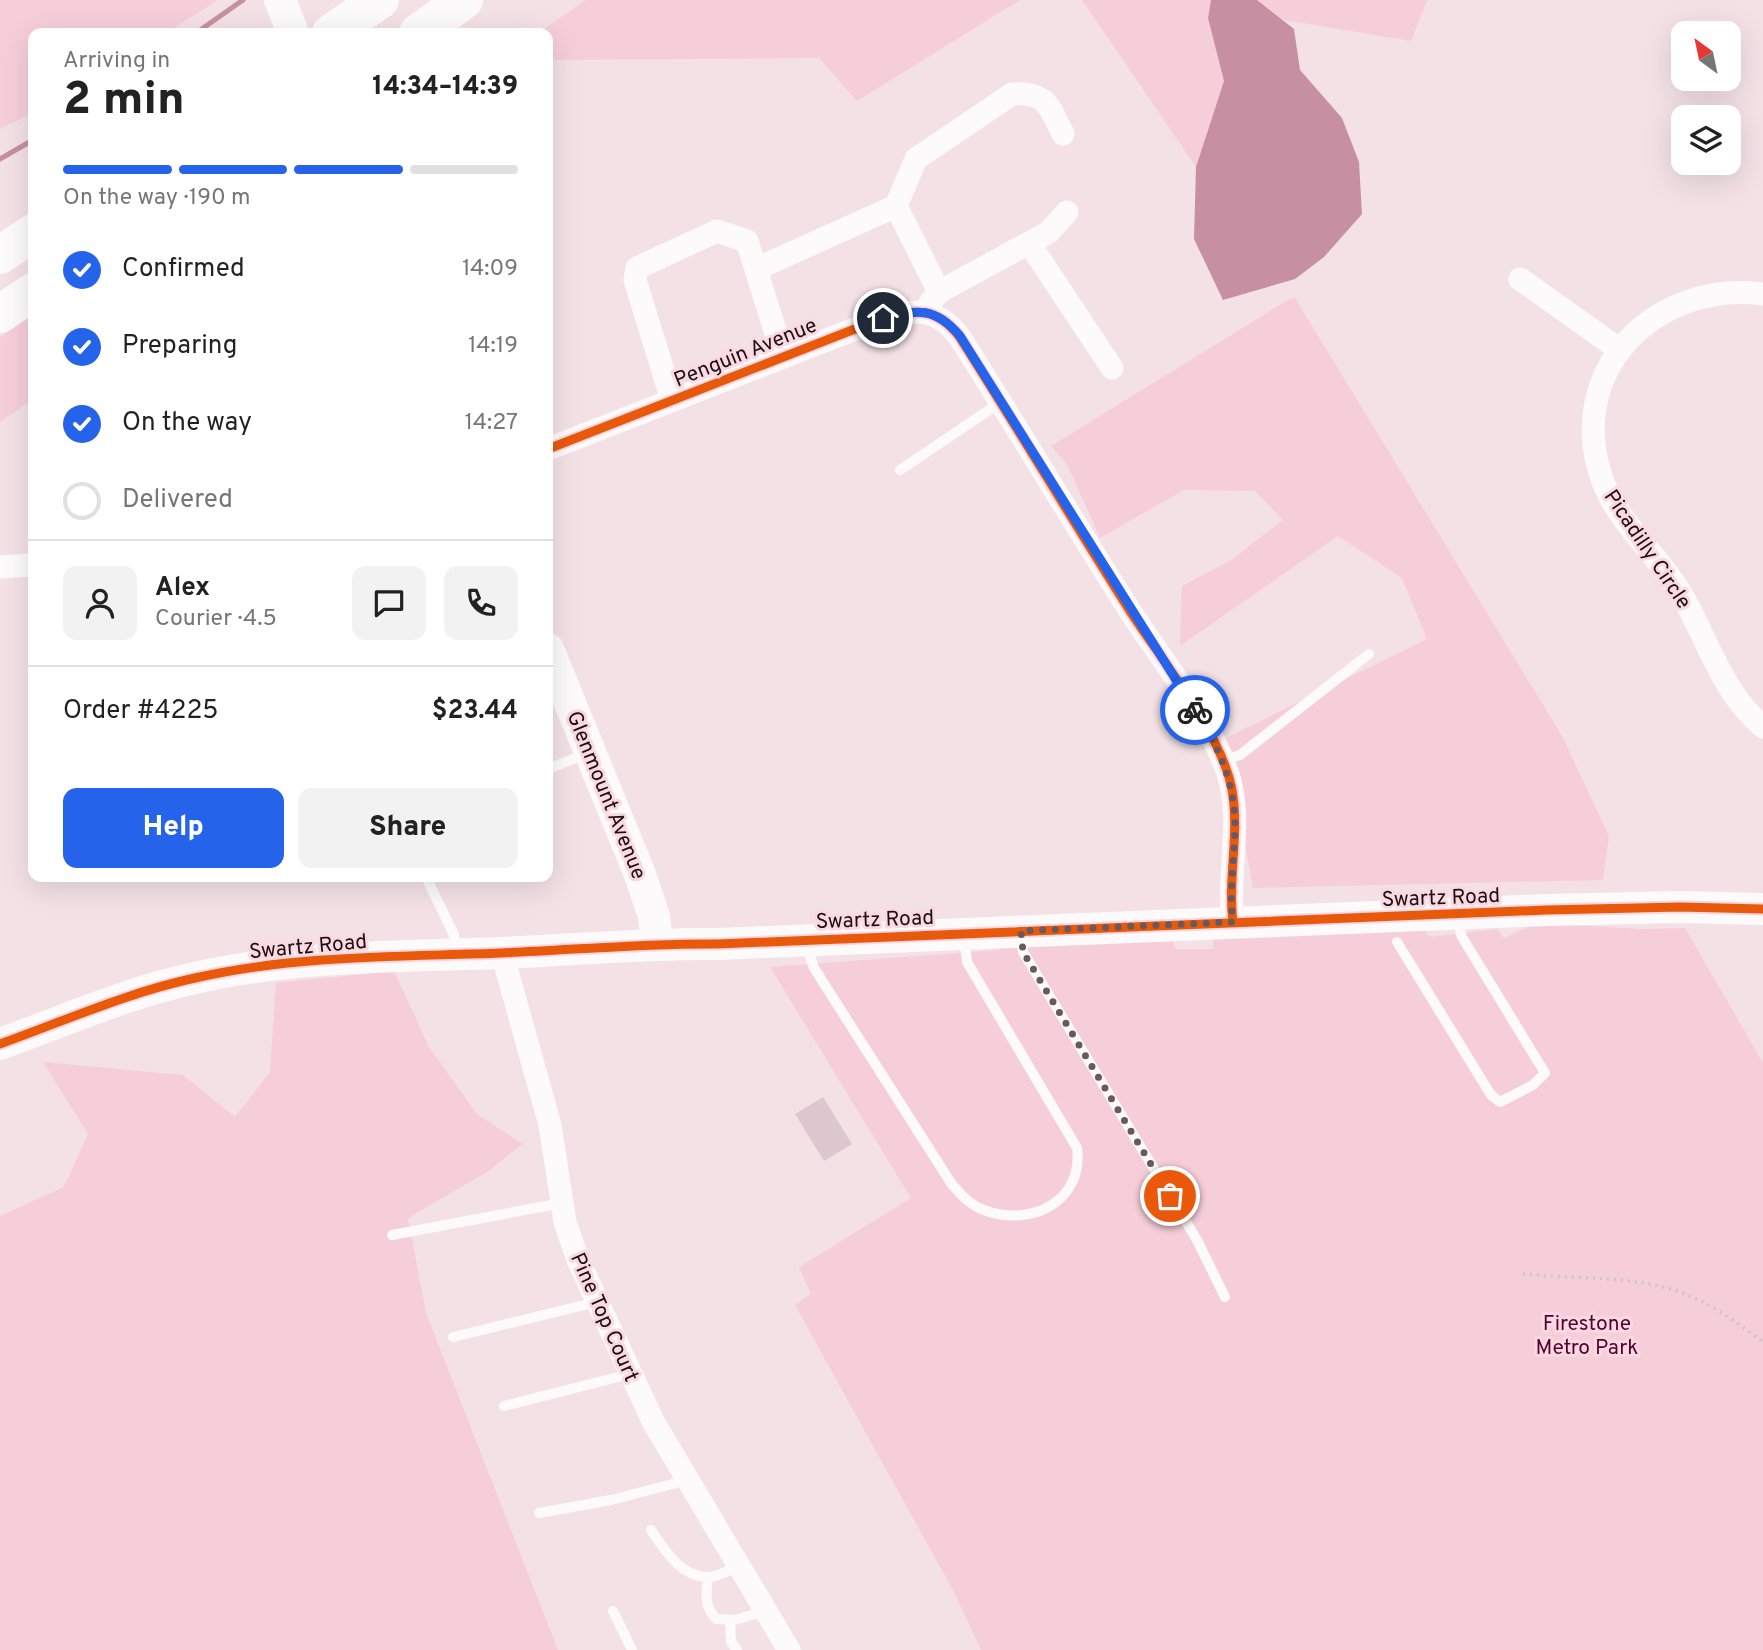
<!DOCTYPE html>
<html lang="en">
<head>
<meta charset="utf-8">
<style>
  :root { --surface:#fff; --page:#f2f2f2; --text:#222; --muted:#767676; --line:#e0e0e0; --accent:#2563eb }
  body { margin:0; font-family:Overpass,sans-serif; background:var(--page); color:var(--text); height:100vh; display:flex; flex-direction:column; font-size:26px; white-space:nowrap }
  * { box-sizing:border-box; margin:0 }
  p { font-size:23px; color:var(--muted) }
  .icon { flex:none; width:38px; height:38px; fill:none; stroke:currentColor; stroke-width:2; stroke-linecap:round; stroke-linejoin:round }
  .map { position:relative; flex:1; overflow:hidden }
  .drawer { position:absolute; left:28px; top:28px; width:525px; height:854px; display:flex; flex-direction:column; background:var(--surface); border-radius:14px; box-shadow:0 7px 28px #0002 }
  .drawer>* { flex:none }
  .needle { width:46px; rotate:327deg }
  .controls { position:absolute; left:1671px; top:21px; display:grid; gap:14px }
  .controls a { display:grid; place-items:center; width:70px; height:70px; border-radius:14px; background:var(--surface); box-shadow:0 7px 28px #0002; font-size:35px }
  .pin { position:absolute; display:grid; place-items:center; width:60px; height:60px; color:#fff; margin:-30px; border:4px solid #fff; border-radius:50%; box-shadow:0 2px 7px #0007 }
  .courier { position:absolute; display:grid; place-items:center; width:70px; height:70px; margin:-35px; border:5px solid #2563eb; border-radius:50%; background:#fff; color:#222; box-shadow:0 2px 9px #0007 }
  .overview em { font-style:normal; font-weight:800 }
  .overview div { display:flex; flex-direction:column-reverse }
  .overview { display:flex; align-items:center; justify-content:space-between; height:119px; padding:0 35px }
  h1 { font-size:46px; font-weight:800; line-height:52px }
  .bar { display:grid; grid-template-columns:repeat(4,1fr); gap:10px 7px; align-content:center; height:84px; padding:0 35px }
  .bar i { height:9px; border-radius:5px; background:var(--line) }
  .bar .on { background:var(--accent) }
  .bar p { grid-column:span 4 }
  .line { display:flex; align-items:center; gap:18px; padding:0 35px; border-top:2px solid var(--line) }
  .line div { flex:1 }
  .round { display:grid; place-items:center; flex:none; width:74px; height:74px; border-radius:14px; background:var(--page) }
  ol { padding:0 35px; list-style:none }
  li { display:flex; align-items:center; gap:21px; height:77px }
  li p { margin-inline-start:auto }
  li .icon { padding:7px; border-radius:50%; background:var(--accent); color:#fff; stroke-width:4 }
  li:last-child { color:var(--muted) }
  li i { width:38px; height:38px; border:4px solid var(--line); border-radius:50% }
  .primary-button { display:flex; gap:14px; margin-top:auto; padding:14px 35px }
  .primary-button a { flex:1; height:80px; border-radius:14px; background:var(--accent); color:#fff; font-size:28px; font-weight:800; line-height:80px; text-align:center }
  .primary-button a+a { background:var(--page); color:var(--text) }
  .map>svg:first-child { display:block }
  .green { fill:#f6ceda }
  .water { fill:#c690a2 }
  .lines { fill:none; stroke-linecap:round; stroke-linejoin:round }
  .stream { stroke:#c690a2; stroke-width:5 }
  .building { fill:#ddc7ce }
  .path { stroke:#ccc5c8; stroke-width:3.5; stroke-dasharray:2 5; stroke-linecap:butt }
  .lane { stroke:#fdfafb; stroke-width:10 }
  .street { stroke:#fdfafb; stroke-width:23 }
  .secondary { stroke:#fdfafb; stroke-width:32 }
  .highway { stroke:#fdfafb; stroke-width:38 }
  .cycleway-casing { stroke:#fbd9e3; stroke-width:13 }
  .cycleway { stroke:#e8590c; stroke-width:9 }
  .done { stroke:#68595e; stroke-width:7; stroke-dasharray:0 12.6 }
  .route { stroke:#2563eb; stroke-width:9 }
  .labels { text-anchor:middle; stroke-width:6; stroke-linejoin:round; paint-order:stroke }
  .street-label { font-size:21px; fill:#1d1014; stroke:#fbd9e3 }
  .park-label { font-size:21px; fill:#56002b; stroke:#fbd9e3 }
</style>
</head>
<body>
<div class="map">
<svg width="1763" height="1650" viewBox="0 0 1763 1650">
  <rect width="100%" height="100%" fill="#f3e1e6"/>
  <g class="green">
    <path d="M0,0h218l-52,33h-133v80l-33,16z"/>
    <path d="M586,0h434l-163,101 -38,-43 -271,2v-27h-10z"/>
    <path d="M1082,0h129l-3,18 16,63 -28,86z"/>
    <path d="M1257,0h170l-16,41 -127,-21z"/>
    <path d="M1295,298l267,438 47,100 -6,44 -350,8 -27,-150 201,-99 -25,-61 -64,-42 -158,110 2,-60 49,-26 52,-40 -28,-29 -71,-1 -84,48 -33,-74 -16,-18 235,-145z"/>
    <path d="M33,315v84l-33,23v-85z"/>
    <path d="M1421,923l8,14 69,-8 6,9 32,-15 104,6 45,-1 78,135v587h-782l-27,-58 -159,-287 16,-11 -12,-27 112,-69 -141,-231 228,-17 6,-9 167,-4 5,12h37v-11z"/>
    <path d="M394,971l35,76 48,67 46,30 -36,28 -79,46 18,95 132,337h-558v-434l64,-29 24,-53 -45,-72 140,13 52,42 35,-45 6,-89z"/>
  </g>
  <path class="water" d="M1211,0h46l37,29 6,41 42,48 17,44 3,52 -38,43 -29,22 -72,21 -29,-61 2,-72 28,-86 -16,-63z"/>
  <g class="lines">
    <g class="stream">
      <path d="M196,33l47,-33"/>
      <path d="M0,159l33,-19"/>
    </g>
  </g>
  <path class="building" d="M823,1097l29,47 -28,17 -29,-47z"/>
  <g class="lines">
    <path class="path" d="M1523,1274c50,5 103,1 151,16 33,10 62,32 89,52"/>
    <g class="lane">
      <path d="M900,470l101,-68"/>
      <path d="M1223,760l17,-5 129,-101"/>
      <path d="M548,769l40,-16"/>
      <path d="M426,877l28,58 2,16"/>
      <path d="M1021,934l2,18 174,288 28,57"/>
      <path d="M1397,942l94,153 9,7 33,-17 12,-12 -83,-136 -6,-21"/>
      <path d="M806,945l8,23 137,215c9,11 19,22 33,27 47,18 100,-9 93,-62l-110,-186 -3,-25"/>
      <path d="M392,1235l170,-32"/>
      <path d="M453,1337l144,-35"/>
      <path d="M504,1406l126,-32"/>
      <path d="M539,1513l72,-13 77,-20"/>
      <path d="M651,1530c13,19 29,46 55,47 10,1 23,-7 32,-11"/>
      <path d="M708,1578c-2,17 -4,27 8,41l19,1 30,-9"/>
      <path d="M613,1611l19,39"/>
      <path d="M730,1620l1,22 6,8"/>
    </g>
    <g class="street">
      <path d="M896,206l43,86 -9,11"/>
      <path d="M1029,243l83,125"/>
      <path d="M756,269l140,-63 20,-47 96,-65c35,-2 37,12 51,40"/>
      <path d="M1520,279l100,71"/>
      <path d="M939,292l110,-60 18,-20"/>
      <path d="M1763,294c-108,-14 -199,77 -161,185 16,45 58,77 81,118 26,46 39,95 80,130"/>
      <path d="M672,400l-37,-120 2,-12 80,-37 30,10 36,115"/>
      <path d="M548,449l335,-131c34,-8 52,-12 76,18 58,91 113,184 171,275 31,48 89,120 101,174 10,45 -4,92 2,137"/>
      <path d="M0,567l33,-2"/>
      <path d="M502,953l48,172 15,97 13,38 76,163 135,227"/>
    </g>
    <g class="secondary">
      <path d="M280,0l13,33"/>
      <path d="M548,649l91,223 15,44 3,27"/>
      <path d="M0,1044c64,-23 129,-52 195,-66 101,-23 204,-21 306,-25 73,-3 144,-10 217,-9l828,-34 134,-3 83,2"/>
    </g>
    <g class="highway">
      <path d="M331,33l49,-33"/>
      <path d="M418,33l46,-33"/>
      <path d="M0,255l33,-22"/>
      <path d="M0,314l33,-22"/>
    </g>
    <g class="cycleway-casing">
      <g id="cycleway">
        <path d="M548,449l335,-131c34,-8 52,-12 76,18 58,91 113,184 171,275 31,48 89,120 101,174 10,45 -4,92 2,137"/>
        <path d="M0,1044c64,-23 129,-52 195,-66 101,-23 204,-21 306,-25 73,-3 144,-10 217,-9l828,-34 134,-3 83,2"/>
      </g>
    </g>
    <use href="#cycleway" class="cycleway"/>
  </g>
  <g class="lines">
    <path class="done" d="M1170,1196l-147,-244 -2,-21 212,-9c-4,-30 1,-61 2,-91 1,-47 -16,-83 -40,-121"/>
    <path class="route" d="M883,318c34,-8 52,-12 77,18l235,374"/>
  </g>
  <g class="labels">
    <g class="street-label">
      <text transform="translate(745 352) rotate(-22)" y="7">Penguin Avenue</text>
      <text transform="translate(1648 549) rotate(56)" y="7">Picadilly Circle</text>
      <text transform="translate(607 795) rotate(68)" y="7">Glenmount Avenue</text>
      <text transform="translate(1441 897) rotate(-2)" y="7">Swartz Road</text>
      <text transform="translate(875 919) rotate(-2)" y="7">Swartz Road</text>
      <text transform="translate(308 946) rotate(-5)" y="7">Swartz Road</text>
      <text transform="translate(605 1317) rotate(66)" y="7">Pine Top Court</text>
    </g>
    <g class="park-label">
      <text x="1587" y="1330">Firestone<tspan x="1587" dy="24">Metro Park</tspan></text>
    </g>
  </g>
</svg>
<div class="controls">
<a><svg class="needle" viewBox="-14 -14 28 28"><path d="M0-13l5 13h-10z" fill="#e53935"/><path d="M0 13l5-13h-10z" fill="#767676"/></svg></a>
<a><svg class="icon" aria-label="layers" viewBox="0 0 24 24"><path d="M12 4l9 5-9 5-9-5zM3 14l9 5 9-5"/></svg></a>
</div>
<div class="pin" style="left:1170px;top:1196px;background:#ea580c"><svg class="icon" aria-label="bag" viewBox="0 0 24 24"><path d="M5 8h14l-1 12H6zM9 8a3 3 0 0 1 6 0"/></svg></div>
<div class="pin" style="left:883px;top:318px;background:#1f2937"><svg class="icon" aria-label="home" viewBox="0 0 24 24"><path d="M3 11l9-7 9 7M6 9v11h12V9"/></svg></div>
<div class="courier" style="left:1195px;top:710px"><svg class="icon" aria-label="bike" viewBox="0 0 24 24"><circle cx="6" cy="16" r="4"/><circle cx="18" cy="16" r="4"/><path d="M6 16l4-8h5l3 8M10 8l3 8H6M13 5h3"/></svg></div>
<section class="drawer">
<div class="overview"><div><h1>2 min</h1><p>Arriving in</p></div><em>14:34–14:39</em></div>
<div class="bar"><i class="on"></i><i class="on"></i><i class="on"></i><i></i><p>On the way · 190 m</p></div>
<ol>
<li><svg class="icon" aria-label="check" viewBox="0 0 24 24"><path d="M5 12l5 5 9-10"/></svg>Confirmed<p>14:09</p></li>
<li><svg class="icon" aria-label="check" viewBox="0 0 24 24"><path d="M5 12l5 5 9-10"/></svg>Preparing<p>14:19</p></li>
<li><svg class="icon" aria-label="check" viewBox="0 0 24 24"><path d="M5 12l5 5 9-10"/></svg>On the way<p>14:27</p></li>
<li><i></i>Delivered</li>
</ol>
<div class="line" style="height:126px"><a class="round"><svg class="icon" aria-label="person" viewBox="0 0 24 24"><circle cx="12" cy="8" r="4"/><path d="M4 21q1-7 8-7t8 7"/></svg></a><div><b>Alex</b><p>Courier · 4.5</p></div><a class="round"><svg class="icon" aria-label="chat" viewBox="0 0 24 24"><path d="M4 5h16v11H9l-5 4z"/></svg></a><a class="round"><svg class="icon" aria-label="phone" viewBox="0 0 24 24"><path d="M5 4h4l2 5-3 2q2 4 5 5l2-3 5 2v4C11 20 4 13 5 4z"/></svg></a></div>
<div class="line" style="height:91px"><div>Order #4225</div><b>$23.44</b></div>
<div class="primary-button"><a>Help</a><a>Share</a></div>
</section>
</div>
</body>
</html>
